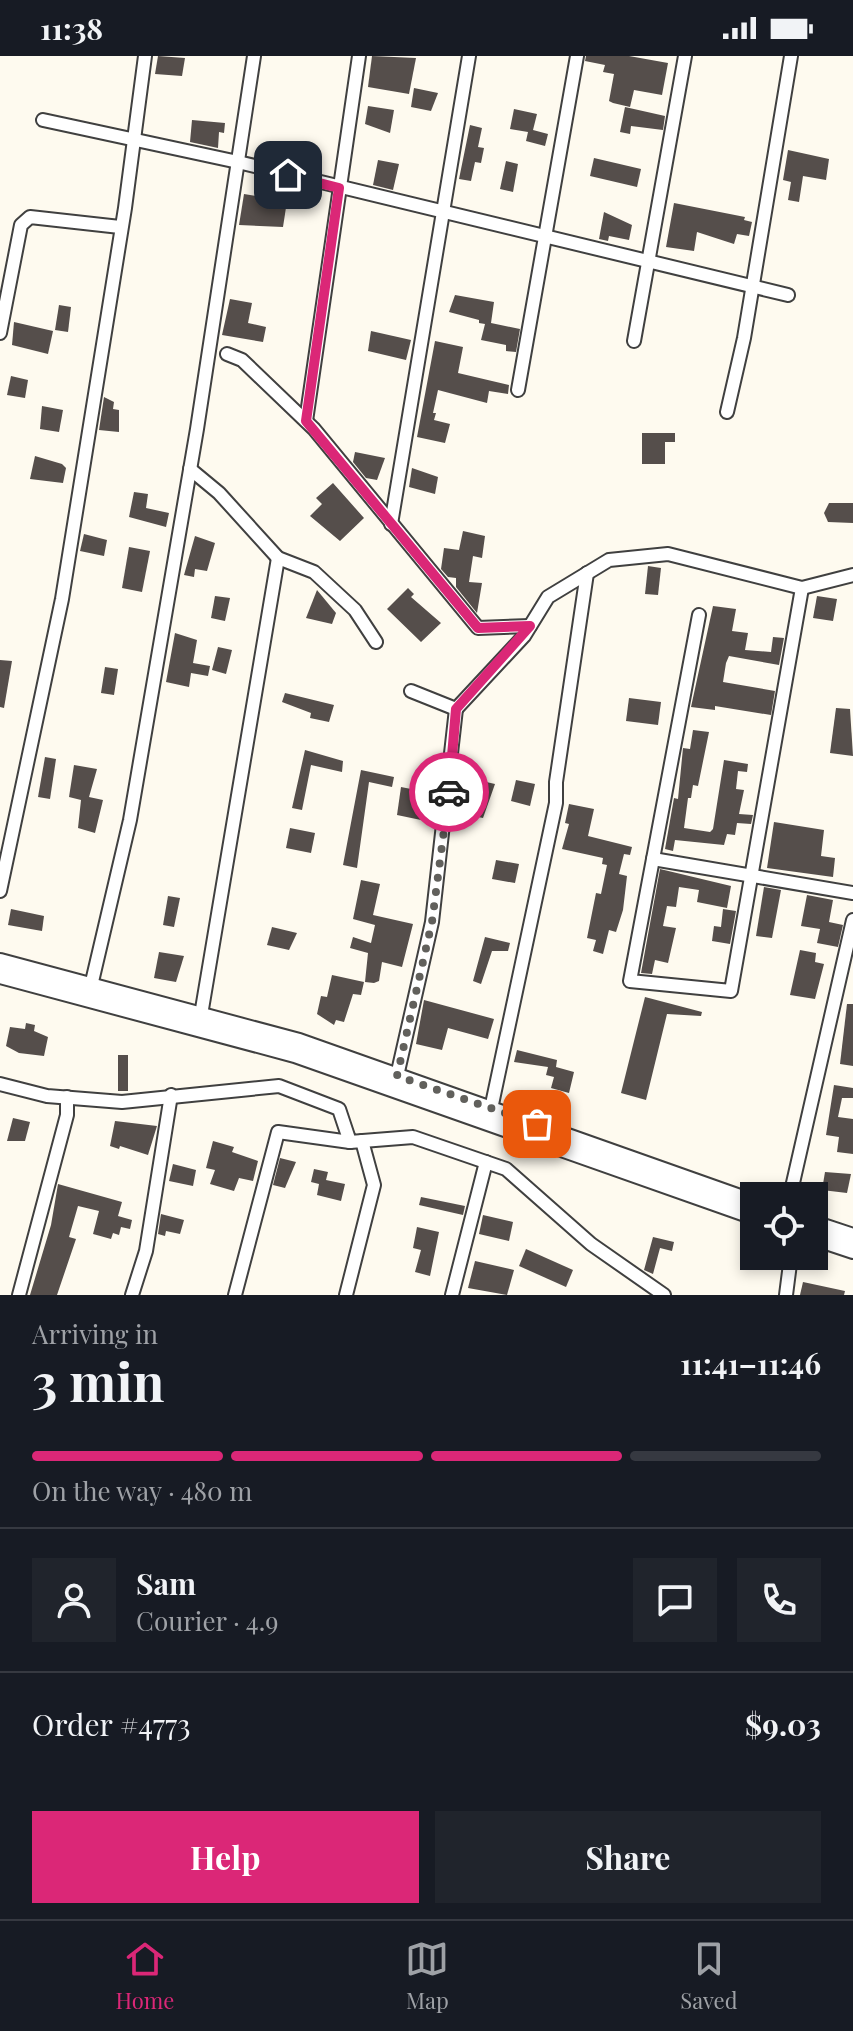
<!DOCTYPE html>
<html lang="en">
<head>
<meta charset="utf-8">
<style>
  :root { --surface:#171b24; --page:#20242c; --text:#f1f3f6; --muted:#9ea1a6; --line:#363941; --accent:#db2777 }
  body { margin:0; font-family:"Playfair Display",serif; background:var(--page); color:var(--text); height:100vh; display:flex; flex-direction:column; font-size:30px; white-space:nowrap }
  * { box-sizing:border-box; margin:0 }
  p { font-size:26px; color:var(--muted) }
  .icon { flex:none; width:44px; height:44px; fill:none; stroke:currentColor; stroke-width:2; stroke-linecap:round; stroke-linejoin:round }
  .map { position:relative; height:1239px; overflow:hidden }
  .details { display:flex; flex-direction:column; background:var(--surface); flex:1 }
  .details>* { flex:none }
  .buttons { position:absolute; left:740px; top:1126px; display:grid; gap:16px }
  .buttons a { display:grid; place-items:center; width:88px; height:88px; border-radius:0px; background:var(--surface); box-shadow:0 4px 12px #0003; font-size:40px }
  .pin { position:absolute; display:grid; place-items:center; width:68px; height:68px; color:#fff; margin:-34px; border-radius:16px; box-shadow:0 4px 12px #0006 }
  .courier { position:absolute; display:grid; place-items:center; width:80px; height:80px; margin:-40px; border:6px solid #db2777; border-radius:50%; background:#fff; color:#222; box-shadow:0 2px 10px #0007 }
  .head em { font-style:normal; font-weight:700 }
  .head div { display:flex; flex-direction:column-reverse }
  .head { display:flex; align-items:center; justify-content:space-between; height:136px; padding:0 32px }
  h1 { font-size:52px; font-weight:700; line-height:60px }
  .bar { display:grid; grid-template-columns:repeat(4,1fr); gap:12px 8px; align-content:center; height:96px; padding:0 32px }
  .bar i { height:10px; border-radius:6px; background:var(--line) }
  .bar .on { background:var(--accent) }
  .bar p { grid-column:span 4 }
  .line { display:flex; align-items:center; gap:20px; padding:0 32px; border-top:2px solid var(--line) }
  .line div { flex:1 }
  .round { display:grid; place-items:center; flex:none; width:84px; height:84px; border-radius:0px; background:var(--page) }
  .cta { display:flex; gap:16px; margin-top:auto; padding:16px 32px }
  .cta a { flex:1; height:92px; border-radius:0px; background:var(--accent); color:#fff; font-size:32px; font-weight:700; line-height:92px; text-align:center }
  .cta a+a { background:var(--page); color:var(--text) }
  .status { display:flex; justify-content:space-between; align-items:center; height:56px; padding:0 40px; background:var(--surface); direction:ltr }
  .status svg { height:22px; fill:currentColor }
  .menu { display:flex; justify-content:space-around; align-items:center; height:112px; border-top:2px solid var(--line); background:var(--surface); font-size:22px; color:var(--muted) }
  .menu a { display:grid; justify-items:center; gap:4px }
  .menu .on { color:var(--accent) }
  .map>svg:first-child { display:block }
  .building { fill:#554e4b }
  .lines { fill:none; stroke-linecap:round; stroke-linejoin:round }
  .minor-casing { stroke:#404040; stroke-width:16 }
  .tertiary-casing { stroke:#404040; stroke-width:20 }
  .minor { stroke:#fff; stroke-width:12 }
  .tertiary { stroke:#fff; stroke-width:16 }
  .done { stroke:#61605c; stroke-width:8; stroke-dasharray:0 14.4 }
  .route { stroke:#db2777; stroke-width:10 }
</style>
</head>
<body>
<div class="status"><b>11:38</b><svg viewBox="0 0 49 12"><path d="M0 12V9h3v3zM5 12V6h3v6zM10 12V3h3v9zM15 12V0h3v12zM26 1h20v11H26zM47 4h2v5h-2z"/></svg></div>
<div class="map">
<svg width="853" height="1239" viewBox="0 0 853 1239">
  <rect width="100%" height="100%" fill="#fefaef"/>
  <g class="building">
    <path d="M158,0l27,2 -3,18 -27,-2z"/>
    <path d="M372,0l44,2 -7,36 -41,-7z"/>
    <path d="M586,0h43l39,7 -6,32 -28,-5 -4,17 -17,-4 -4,-2 5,-27 -11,-2 2,-7 -20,-4z"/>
    <path d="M414,32l24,5 -7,18 -20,-4z"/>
    <path d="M368,50l26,4 -4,23 -25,-9z"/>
    <path d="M625,51l40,9 -2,14 -32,-4 -1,8 -10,-2z"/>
    <path d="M514,53l23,5 -4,16 15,4 -3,12 -19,-5 2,-9 -18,-3z"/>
    <path d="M192,64l33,3 -1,10 -5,-1 -1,16 -28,-6z"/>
    <path d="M470,69l12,3 -4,19 6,1 -3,15 -6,-1 -4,19 -12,-2z"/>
    <path d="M295,86l16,3 -5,24 -15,-3z"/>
    <path d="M788,94l41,9 -3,21 -23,-4 -4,26 -11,-2 3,-18 -8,-2z"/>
    <path d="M594,102l47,11 -4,18 -47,-11z"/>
    <path d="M378,104l21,4 -6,26 -20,-5z"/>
    <path d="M506,105l12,3 -5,28 -13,-3z"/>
    <path d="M244,138l43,7 -4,26 -44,-2z"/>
    <path d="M674,147l71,14 -1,3 8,2 -3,14 -12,-2 -3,10 -37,-12 -3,19 -28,-4z"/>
    <path d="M604,156l28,13 -3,15 -20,-4 -1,5 -9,-2z"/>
    <path d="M455,239l39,7 -3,21 29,6 -4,23 -10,-1v-6l-25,-5 4,-16 -6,-1v-3l-30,-8z"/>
    <path d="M230,243l22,4 -4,20 18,4 -3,15 -41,-7z"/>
    <path d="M59,249l12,2 -3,25 -13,-2z"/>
    <path d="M14,266l39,9 -5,23 -36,-9z"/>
    <path d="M371,275l40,9 -5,20 -38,-9z"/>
    <path d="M435,285l28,6 -5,26 51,12 -1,9 -19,-3 -2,12 -49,-13 -5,23h3l-2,7 16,4 -5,19 -28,-6z"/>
    <path d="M11,320l17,4 -3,18 -18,-3z"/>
    <path d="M104,341l10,5 -1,7 6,1v22l-20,-2z"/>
    <path d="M42,350l21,4 -4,22 -19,-3z"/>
    <path d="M642,377h33v9h-10v22h-23z"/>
    <path d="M355,396l30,6 -8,22 -11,-2 -13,-16z"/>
    <path d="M35,400l27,8 4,4 -3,15 -33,-4z"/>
    <path d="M412,412l26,9 -3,17 -26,-7z"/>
    <path d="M333,427l31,35 -24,23 -30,-25 12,-12 -6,-6z"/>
    <path d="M134,436l14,2 -2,14 23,5 -3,14 -37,-10z"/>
    <path d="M829,447h24v20l-25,-1 -4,-9z"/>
    <path d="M463,475l22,5 -3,22 -9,-2 -4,26 13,1 -5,30 -21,-26v-9l-8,-1 -7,-8 3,-21 15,2z"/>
    <path d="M84,478l23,6 -3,16 -24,-5z"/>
    <path d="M195,480l20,7 -8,28 -12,-2 -1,8 -10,-2z"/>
    <path d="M129,491l21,4 -8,41 -20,-4z"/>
    <path d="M648,510l13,2 -3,27 -13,-1z"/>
    <path d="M408,532l6,6 -3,3 30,26 -20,19 -34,-33z"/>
    <path d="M317,534l19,23 -4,11 -26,-6z"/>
    <path d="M215,540l15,2 -5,23 -14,-3z"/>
    <path d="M817,540l20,3 -4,22 -20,-3z"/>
    <path d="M713,550l23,3 -4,22 16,2 -3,17 26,2 2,-15 11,1 -5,27 -50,-9 -3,7 -3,19 52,9 -4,24 -56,-9v4l-24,-3z"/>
    <path d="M175,577l22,7 -4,23 17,3 -2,10 -17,-3 -2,14 -23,-5z"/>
    <path d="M218,591l14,3 -6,24 -14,-4z"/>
    <path d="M0,604l12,1 -8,47 -4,-1z"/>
    <path d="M105,611l13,2 -4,26 -13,-2z"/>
    <path d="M285,637l49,12 -5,17 -19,-4 1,-5 -29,-11z"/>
    <path d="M629,642l32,4 -3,23 -32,-4z"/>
    <path d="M836,652l14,1 3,47 -23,-3z"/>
    <path d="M693,674l16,2 -11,54 -5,-1 -2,13h-3l-4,30 26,4 3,-3 11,-69 24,4 -1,8 -9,-1 -2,18 8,1 -5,24 14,1 -2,9 -14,-1 -2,12 -8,-1 -3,11 -49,-5 -2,11 -8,-2 9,-51 4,1 5,-51 7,1z"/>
    <path d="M305,694l38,11 -1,11 -31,-7 -9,45 -10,-2z"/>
    <path d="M45,701l11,2 -6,40 -12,-2z"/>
    <path d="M74,709l23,4 -8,28 14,3 -8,33 -17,-5 3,-28 -12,-3z"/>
    <path d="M361,714l33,7 -2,10 -23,-5 -12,86 -14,-3z"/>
    <path d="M469,722l26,6 -12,34 -14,-3 -2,11 -11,-1z"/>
    <path d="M516,724l19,4 -5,22 -19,-5z"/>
    <path d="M401,731l25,5 -5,28 -24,-5z"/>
    <path d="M569,748l25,5 -6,27 44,11 -2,8 -6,-1 -5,20 8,2 -4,34 -7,22 -7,-2 -6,24 -10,-3 3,-11 -9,-2 9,-45 5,1 6,-29 -5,-1 1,-6 -41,-9 7,-25 -4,-1z"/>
    <path d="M774,766l50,8 -3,26 14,2 -2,19 -66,-9z"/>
    <path d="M290,772l25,5 -4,20 -25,-5z"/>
    <path d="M496,804l23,4 -4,19 -23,-4z"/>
    <path d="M660,813l71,17 -4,22 -30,-6 2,-12 -20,-3 -3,20 -9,-1 -4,20 13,2 -8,35 -13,-3 -3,14 -11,-1z"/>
    <path d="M361,824l19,4 -7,31 40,9 -11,43 -20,-5 -3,19 -5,2 -9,-1 3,-29 -18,-5 3,-11 18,6 4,-18 -22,-6z"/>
    <path d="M764,831l17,3 -9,48 -16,-2z"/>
    <path d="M807,839l26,5 -4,22 14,3 -5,22 -21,-4 3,-14 -19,-3z"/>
    <path d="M168,840l12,2 -6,29 -11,-2z"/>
    <path d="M11,853l33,7 -2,15 -34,-6z"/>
    <path d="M723,853l13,2 -6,33 -18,-3 2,-15 7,1z"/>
    <path d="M272,871l25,6 -8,17 -22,-5z"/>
    <path d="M485,881l25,6 -2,8h-16l-11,33 -8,-3z"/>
    <path d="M800,894l16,3 -1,9 9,2 -9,35 -25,-4z"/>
    <path d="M159,896l25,4 -8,26 -22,-4z"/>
    <path d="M332,919l32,7 -3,13 -8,-1 -9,28 -8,-2 -2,5 -17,-11 4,-18 6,1z"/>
    <path d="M645,941l57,15 -1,4 -34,-2 -21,86 -25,-7z"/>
    <path d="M424,944l70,19 -6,20 -40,-11 -6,22 -26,-6z"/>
    <path d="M847,948h6v62l-13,-2z"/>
    <path d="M26,967l9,2 -1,6 14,6 -4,19 -25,-3 -13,-7 4,-19 15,2z"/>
    <path d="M517,994l40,10 -1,7 18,5 -5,21 -18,-5 3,-11 -8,-2 2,-8 -34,-5z"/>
    <rect x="118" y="999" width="10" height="36"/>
    <path d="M834,1029l19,3v10h-11l-4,19 15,2v35l-16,-2 2,-15 -13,-2z"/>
    <path d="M13,1062l17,4 -5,19h-18z"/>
    <path d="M115,1065l42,5 -9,29 -28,-9 -1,3 -9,-3z"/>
    <path d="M213,1085l21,6 -2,5 26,9 -5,20 -14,-3 -5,13 -24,-7 5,-14 -9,-2z"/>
    <path d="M280,1102l16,4 -11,26 -12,-3z"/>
    <path d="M173,1108l23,6 -3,16 -24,-5z"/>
    <path d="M314,1113l14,3 -2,8 19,4 -4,17 -24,-6 2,-11 -8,-2z"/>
    <path d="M825,1116l26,2 -4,19 -25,-3z"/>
    <path d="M58,1128l64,18 -4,14 14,4 -2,9 -9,-2 -2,8 -6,-2 -2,6 -18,-5 6,-23 -21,-5 -9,31 7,2 -19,56h-27l21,-70z"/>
    <path d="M421,1141l44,9 -2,9 -44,-10z"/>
    <path d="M161,1158l23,6 -4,14 -14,-3 -1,5 -7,-2z"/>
    <path d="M483,1159l30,7 -4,19 -30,-7z"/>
    <path d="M417,1171l22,5 -9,44 -15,-4 6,-22 -8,-2z"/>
    <path d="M653,1181l21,5 -2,9 -12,-3 -7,26 -9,-4z"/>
    <path d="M526,1193l47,21 -7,17 -47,-21z"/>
    <path d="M475,1205l39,9 -7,25 -39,-7z"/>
    <path d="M803,1226l42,9 -1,4h-44z"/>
  </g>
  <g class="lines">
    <g class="minor-casing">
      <g id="minor">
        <path d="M43,64l195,42 550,133"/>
        <path d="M0,277l21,-108 9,-8 90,10"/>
        <path d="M634,285l51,-285"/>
        <path d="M227,298l15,6 72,69 164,199 52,-2"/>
        <path d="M518,334l59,-334"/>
        <path d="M727,356l17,-74 47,-282"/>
        <path d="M306,365l53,-365"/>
        <path d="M190,413l29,24 59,65 36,14 41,38 21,32"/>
        <path d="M391,468l78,-468"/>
        <path d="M699,559l-69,366 101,10 71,-403"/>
        <path d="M411,635l45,18 68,-73 24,-39 61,-37 59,-6 134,34 51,-13"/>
        <path d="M653,803l200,34"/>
        <path d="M0,835l62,-292 63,-391 20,-152"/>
        <path d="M91,930l39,-166 67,-391 57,-373"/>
        <path d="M201,959l77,-457"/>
        <path d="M397,1020l35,-154 24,-213"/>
        <path d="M0,1028l47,12 75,6 157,-16 60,23 11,33 63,-5 93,32 85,75 73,51"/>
        <path d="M491,1053l65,-306v-21l31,-209"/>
        <path d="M790,1140l63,-276"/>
        <path d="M19,1239l48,-180v-18"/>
        <path d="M132,1239l14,-44 25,-156"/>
        <path d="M235,1239l43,-163 72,10"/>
        <path d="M346,1239l28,-110 -12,-44"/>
        <path d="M452,1239l34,-133"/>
        <path d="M786,1239l5,-39"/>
      </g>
    </g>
    <g class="tertiary-casing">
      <g id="tertiary">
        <path d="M0,906l299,80 455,161"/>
        <path d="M0,919l295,79 459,162"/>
        <path d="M814,1168l39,13"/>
        <path d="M814,1181l39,13"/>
      </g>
    </g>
    <use href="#minor" class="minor"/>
    <use href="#tertiary" class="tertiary"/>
  </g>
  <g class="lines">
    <path class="done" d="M449,736l-17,130 -35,154 140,48"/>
    <path class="route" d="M288,119l51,13 -33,233 172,207 52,-2 -74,83 -7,83"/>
  </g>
</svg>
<div class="buttons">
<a><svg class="icon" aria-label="locate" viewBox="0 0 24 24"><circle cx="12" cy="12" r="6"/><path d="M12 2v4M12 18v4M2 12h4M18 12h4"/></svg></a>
</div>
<div class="pin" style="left:537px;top:1068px;background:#ea580c"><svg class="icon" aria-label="bag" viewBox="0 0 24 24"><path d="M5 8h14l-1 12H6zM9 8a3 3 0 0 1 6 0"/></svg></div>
<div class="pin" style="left:288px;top:119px;background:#1f2937"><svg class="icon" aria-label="home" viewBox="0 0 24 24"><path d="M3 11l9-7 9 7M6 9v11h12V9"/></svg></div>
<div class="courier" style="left:449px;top:736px"><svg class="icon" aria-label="car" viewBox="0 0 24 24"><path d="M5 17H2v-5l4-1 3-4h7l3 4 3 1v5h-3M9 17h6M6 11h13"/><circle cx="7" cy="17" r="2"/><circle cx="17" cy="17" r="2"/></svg></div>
</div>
<section class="details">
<div class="head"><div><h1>3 min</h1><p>Arriving in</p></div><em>11:41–11:46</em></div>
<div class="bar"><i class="on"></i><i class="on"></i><i class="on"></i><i></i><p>On the way · 480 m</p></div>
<div class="line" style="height:144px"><a class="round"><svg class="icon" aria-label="person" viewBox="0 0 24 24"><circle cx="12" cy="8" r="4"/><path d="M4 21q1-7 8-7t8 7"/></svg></a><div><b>Sam</b><p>Courier · 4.9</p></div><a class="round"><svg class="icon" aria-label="chat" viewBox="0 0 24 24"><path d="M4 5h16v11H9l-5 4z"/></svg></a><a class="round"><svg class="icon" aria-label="phone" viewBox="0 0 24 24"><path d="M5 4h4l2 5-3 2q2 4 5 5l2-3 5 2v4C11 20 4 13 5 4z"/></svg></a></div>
<div class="line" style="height:104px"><div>Order #4773</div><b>$9.03</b></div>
<div class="cta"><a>Help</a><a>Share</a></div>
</section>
<nav class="menu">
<a class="on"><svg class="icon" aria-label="home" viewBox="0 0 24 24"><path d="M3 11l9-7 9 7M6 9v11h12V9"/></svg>Home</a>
<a><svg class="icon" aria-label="map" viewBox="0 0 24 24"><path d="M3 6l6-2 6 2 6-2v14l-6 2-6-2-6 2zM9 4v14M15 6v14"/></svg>Map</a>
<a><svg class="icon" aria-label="saved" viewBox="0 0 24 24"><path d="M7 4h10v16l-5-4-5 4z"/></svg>Saved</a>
</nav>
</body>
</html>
